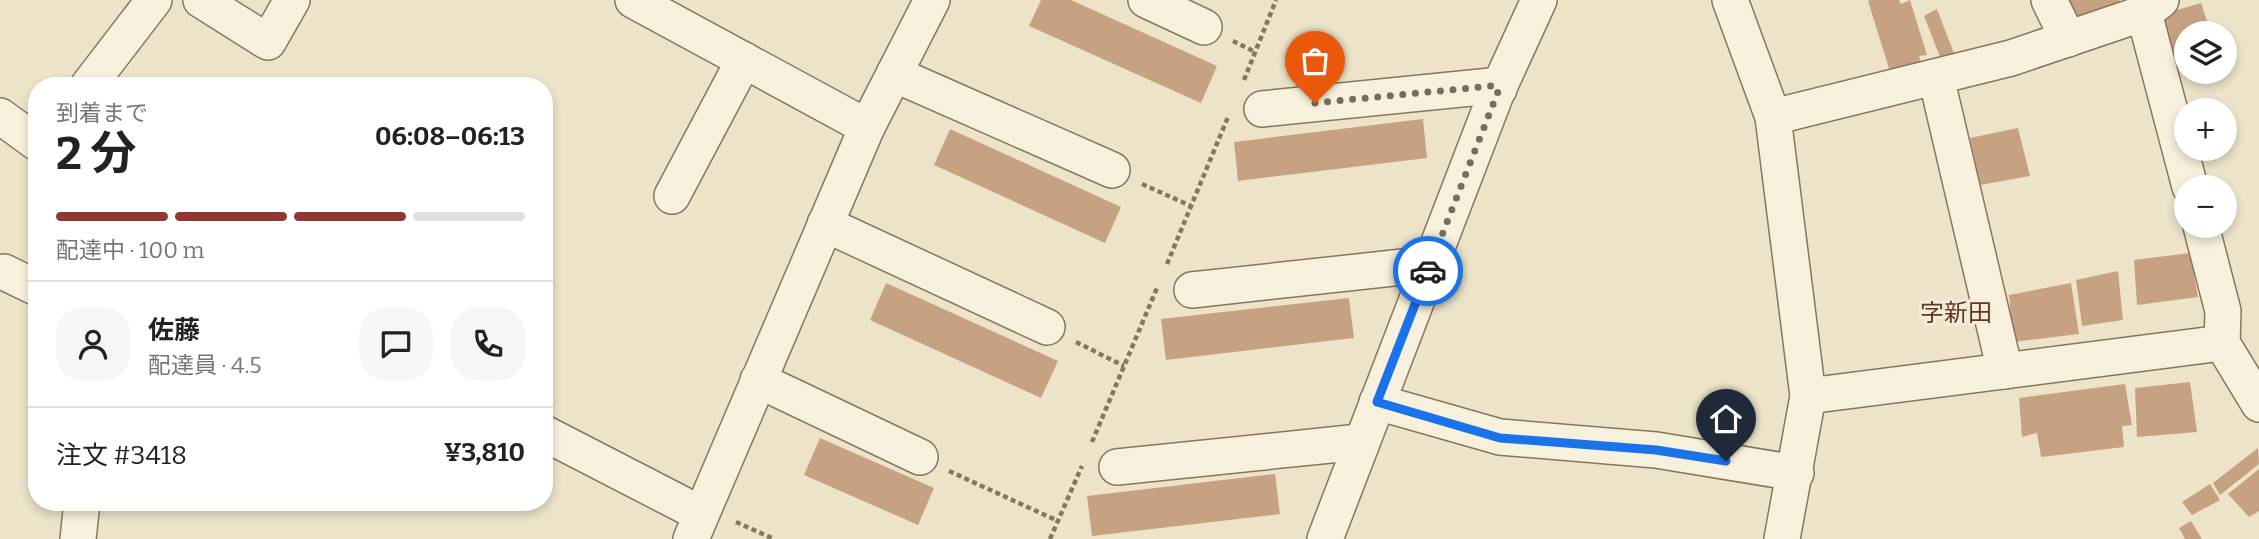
<!DOCTYPE html>
<html lang="ja">
<head>
<meta charset="utf-8">
<style>
  :root { --surface:#fff; --page:#f6f6f6; --text:#222; --muted:#767676; --line:#e0e0e0; --accent:#913734 }
  body { margin:0; font-family:Bitter,"Noto Sans JP",serif; background:var(--page); color:var(--text); height:100vh; display:flex; flex-direction:column; font-size:26px; white-space:nowrap }
  * { box-sizing:border-box; margin:0 }
  p { font-size:23px; color:var(--muted) }
  .icon { flex:none; width:38px; height:38px; fill:none; stroke:currentColor; stroke-width:2; stroke-linecap:round; stroke-linejoin:round }
  .map { position:relative; flex:1; overflow:hidden }
  .panel { position:absolute; left:28px; top:77px; width:525px; height:434px; display:flex; flex-direction:column; background:var(--surface); border-radius:28px; box-shadow:0 4px 10px #0003 }
  .panel>* { flex:none }
  .tools { position:absolute; left:2174px; top:21px; display:grid; gap:14px }
  .tools a { display:grid; place-items:center; width:63px; height:63px; border-radius:50%; background:var(--surface); box-shadow:0 4px 10px #0003; font-size:35px }
  .pin { position:absolute; display:grid; place-items:center; width:60px; height:60px; color:#fff; margin:-72px -30px; border-radius:50% 50% 50% 0; rotate:-45deg; box-shadow:0 0 7px #0007 }
  .pin .icon { rotate:45deg }
  .courier { position:absolute; display:grid; place-items:center; width:70px; height:70px; margin:-35px; border:5px solid #1a73e8; border-radius:50%; background:#fff; color:#222; box-shadow:0 2px 9px #0007 }
  .headline em { font-style:normal; font-weight:700 }
  .headline div { display:flex; flex-direction:column-reverse }
  .headline { display:flex; align-items:center; justify-content:space-between; height:119px; padding:0 28px }
  h1 { font-size:46px; font-weight:700; line-height:52px }
  .bar { display:grid; grid-template-columns:repeat(4,1fr); gap:10px 7px; align-content:center; height:84px; padding:0 28px }
  .bar i { height:9px; border-radius:5px; background:var(--line) }
  .bar .on { background:var(--accent) }
  .bar p { grid-column:span 4 }
  .line { display:flex; align-items:center; gap:18px; padding:0 28px; border-top:2px solid var(--line) }
  .line div { flex:1 }
  .round { display:grid; place-items:center; flex:none; width:74px; height:74px; border-radius:28px; background:var(--page) }
  .map>svg:first-child { display:block }
  .building { fill:#c7a282 }
  .lines { fill:none; stroke-linecap:round; stroke-linejoin:round }
  .minor-casing { stroke:#87765f; stroke-width:38 }
  .path { stroke:#87765f; stroke-width:4.5; stroke-dasharray:5 3.5; stroke-linecap:butt }
  .minor { stroke:#f7f0dc; stroke-width:35 }
  .done { stroke:#776d5c; stroke-width:7; stroke-dasharray:0 12.6 }
  .route { stroke:#1a73e8; stroke-width:9 }
  .labels { text-anchor:middle; stroke-width:6; stroke-linejoin:round; paint-order:stroke }
  .neighbourhood-label { font-size:24px; fill:#623424; stroke:#f3edd8 }
</style>
</head>
<body>
<div class="map">
<svg width="2259" height="539" viewBox="0 0 2259 539">
  <rect width="100%" height="100%" fill="#ece3c9"/>
  <g class="building">
    <path d="M1041,0h30l146,66 -16,37 -172,-77z"/>
    <path d="M1871,0h28l2,4 9,-4 17,55 -8,1 4,15 -31,7 -24,-77z"/>
    <path d="M2057,0h62l2,5 -56,16z"/>
    <path d="M2201,3l10,30h-25v21l-18,4 -11,-42z"/>
    <path d="M1937,9l18,47 -13,6 -18,-46z"/>
    <path d="M1423,119l4,39 -189,23 -4,-39z"/>
    <path d="M2018,128l12,48 -50,9 -10,-47z"/>
    <path d="M950,129l171,78 -16,36 -171,-78z"/>
    <path d="M2190,253l8,44 -61,8 -3,-45z"/>
    <path d="M2118,271l5,49 -41,6 -6,-46z"/>
    <path d="M886,283l172,78 -17,37 -171,-78z"/>
    <path d="M2071,283l8,51 -66,8 -4,-47z"/>
    <path d="M1349,298l5,40 -188,22 -5,-41z"/>
    <path d="M2190,382l7,50 -60,5 -2,-49z"/>
    <path d="M2125,384l7,41 -10,1 2,21 -83,10 -4,-24 -15,4 -3,-39z"/>
    <path d="M820,438l114,50 -16,37 -114,-50z"/>
    <path d="M2258,448l1,16 -39,31 -7,-12z"/>
    <path d="M2259,469v42l-10,6 -21,-23z"/>
    <path d="M1275,474l5,40 -188,22 -5,-40z"/>
    <path d="M2210,484l10,16 -28,15 -10,-13z"/>
    <path d="M2191,521l11,18h-17l-6,-11z"/>
  </g>
  <g class="lines">
    <g class="minor-casing">
      <g id="minor">
        <path d="M201,0l67,42 24,-42"/>
        <path d="M633,0l234,127"/>
        <path d="M1146,0l58,27"/>
        <path d="M1730,0l43,117 35,279 -26,143"/>
        <path d="M2049,0l19,39"/>
        <path d="M2144,13l46,174"/>
        <path d="M894,74l218,96"/>
        <path d="M1936,77l69,294"/>
        <path d="M88,86l66,-86"/>
        <path d="M1262,109l229,-23 8,3"/>
        <path d="M0,116l37,27"/>
        <path d="M1773,117l238,-59 133,-45 17,-13"/>
        <path d="M672,196l72,-136"/>
        <path d="M825,224l222,103"/>
        <path d="M2201,226l22,85 -1,32"/>
        <path d="M4,272l33,16"/>
        <path d="M1192,290l238,-26"/>
        <path d="M758,380l162,77"/>
        <path d="M1808,396l414,-53 37,61"/>
        <path d="M1377,402l123,35 156,13 140,23"/>
        <path d="M544,433l157,81"/>
        <path d="M1117,467l233,-24 11,2"/>
        <path d="M78,539l4,-37"/>
        <path d="M691,539l176,-412 65,-127"/>
        <path d="M1325,539l171,-445 43,-94"/>
      </g>
    </g>
    <g class="path">
      <path d="M1233,41l22,11"/>
      <path d="M1244,80l32,-80"/>
      <path d="M1142,184l49,22"/>
      <path d="M1167,264l61,-147"/>
      <path d="M1076,342l48,24"/>
      <path d="M1092,442l65,-154"/>
      <path d="M949,471l109,50"/>
      <path d="M736,522l38,17"/>
      <path d="M1050,539l32,-73"/>
    </g>
    <use href="#minor" class="minor"/>
  </g>
  <g class="lines">
    <path class="done" d="M1315,103l176,-17 8,3 -71,182"/>
    <path class="route" d="M1428,271l-51,131 123,36 156,12 70,11"/>
  </g>
  <g class="labels">
    <g class="neighbourhood-label">
      <text x="1956" y="321">字新田</text>
    </g>
  </g>
</svg>
<div class="tools">
<a><svg class="icon" aria-label="layers" viewBox="0 0 24 24"><path d="M12 4l9 5-9 5-9-5zM3 14l9 5 9-5"/></svg></a>
<a>+</a>
<a>−</a>
</div>
<div class="pin" style="left:1315px;top:103px;background:#ea580c"><svg class="icon" aria-label="bag" viewBox="0 0 24 24"><path d="M5 8h14l-1 12H6zM9 8a3 3 0 0 1 6 0"/></svg></div>
<div class="pin" style="left:1726px;top:461px;background:#1f2937"><svg class="icon" aria-label="home" viewBox="0 0 24 24"><path d="M3 11l9-7 9 7M6 9v11h12V9"/></svg></div>
<div class="courier" style="left:1428px;top:271px"><svg class="icon" aria-label="car" viewBox="0 0 24 24"><path d="M5 17H2v-5l4-1 3-4h7l3 4 3 1v5h-3M9 17h6M6 11h13"/><circle cx="7" cy="17" r="2"/><circle cx="17" cy="17" r="2"/></svg></div>
<section class="panel">
<div class="headline"><div><h1>2 分</h1><p>到着まで</p></div><em>06:08–06:13</em></div>
<div class="bar"><i class="on"></i><i class="on"></i><i class="on"></i><i></i><p>配達中 · 100 m</p></div>
<div class="line" style="height:126px"><a class="round"><svg class="icon" aria-label="person" viewBox="0 0 24 24"><circle cx="12" cy="8" r="4"/><path d="M4 21q1-7 8-7t8 7"/></svg></a><div><b>佐藤</b><p>配達員 · 4.5</p></div><a class="round"><svg class="icon" aria-label="chat" viewBox="0 0 24 24"><path d="M4 5h16v11H9l-5 4z"/></svg></a><a class="round"><svg class="icon" aria-label="phone" viewBox="0 0 24 24"><path d="M5 4h4l2 5-3 2q2 4 5 5l2-3 5 2v4C11 20 4 13 5 4z"/></svg></a></div>
<div class="line" style="height:91px"><div>注文 #3418</div><b>¥3,810</b></div>
</section>
</div>
</body>
</html>
